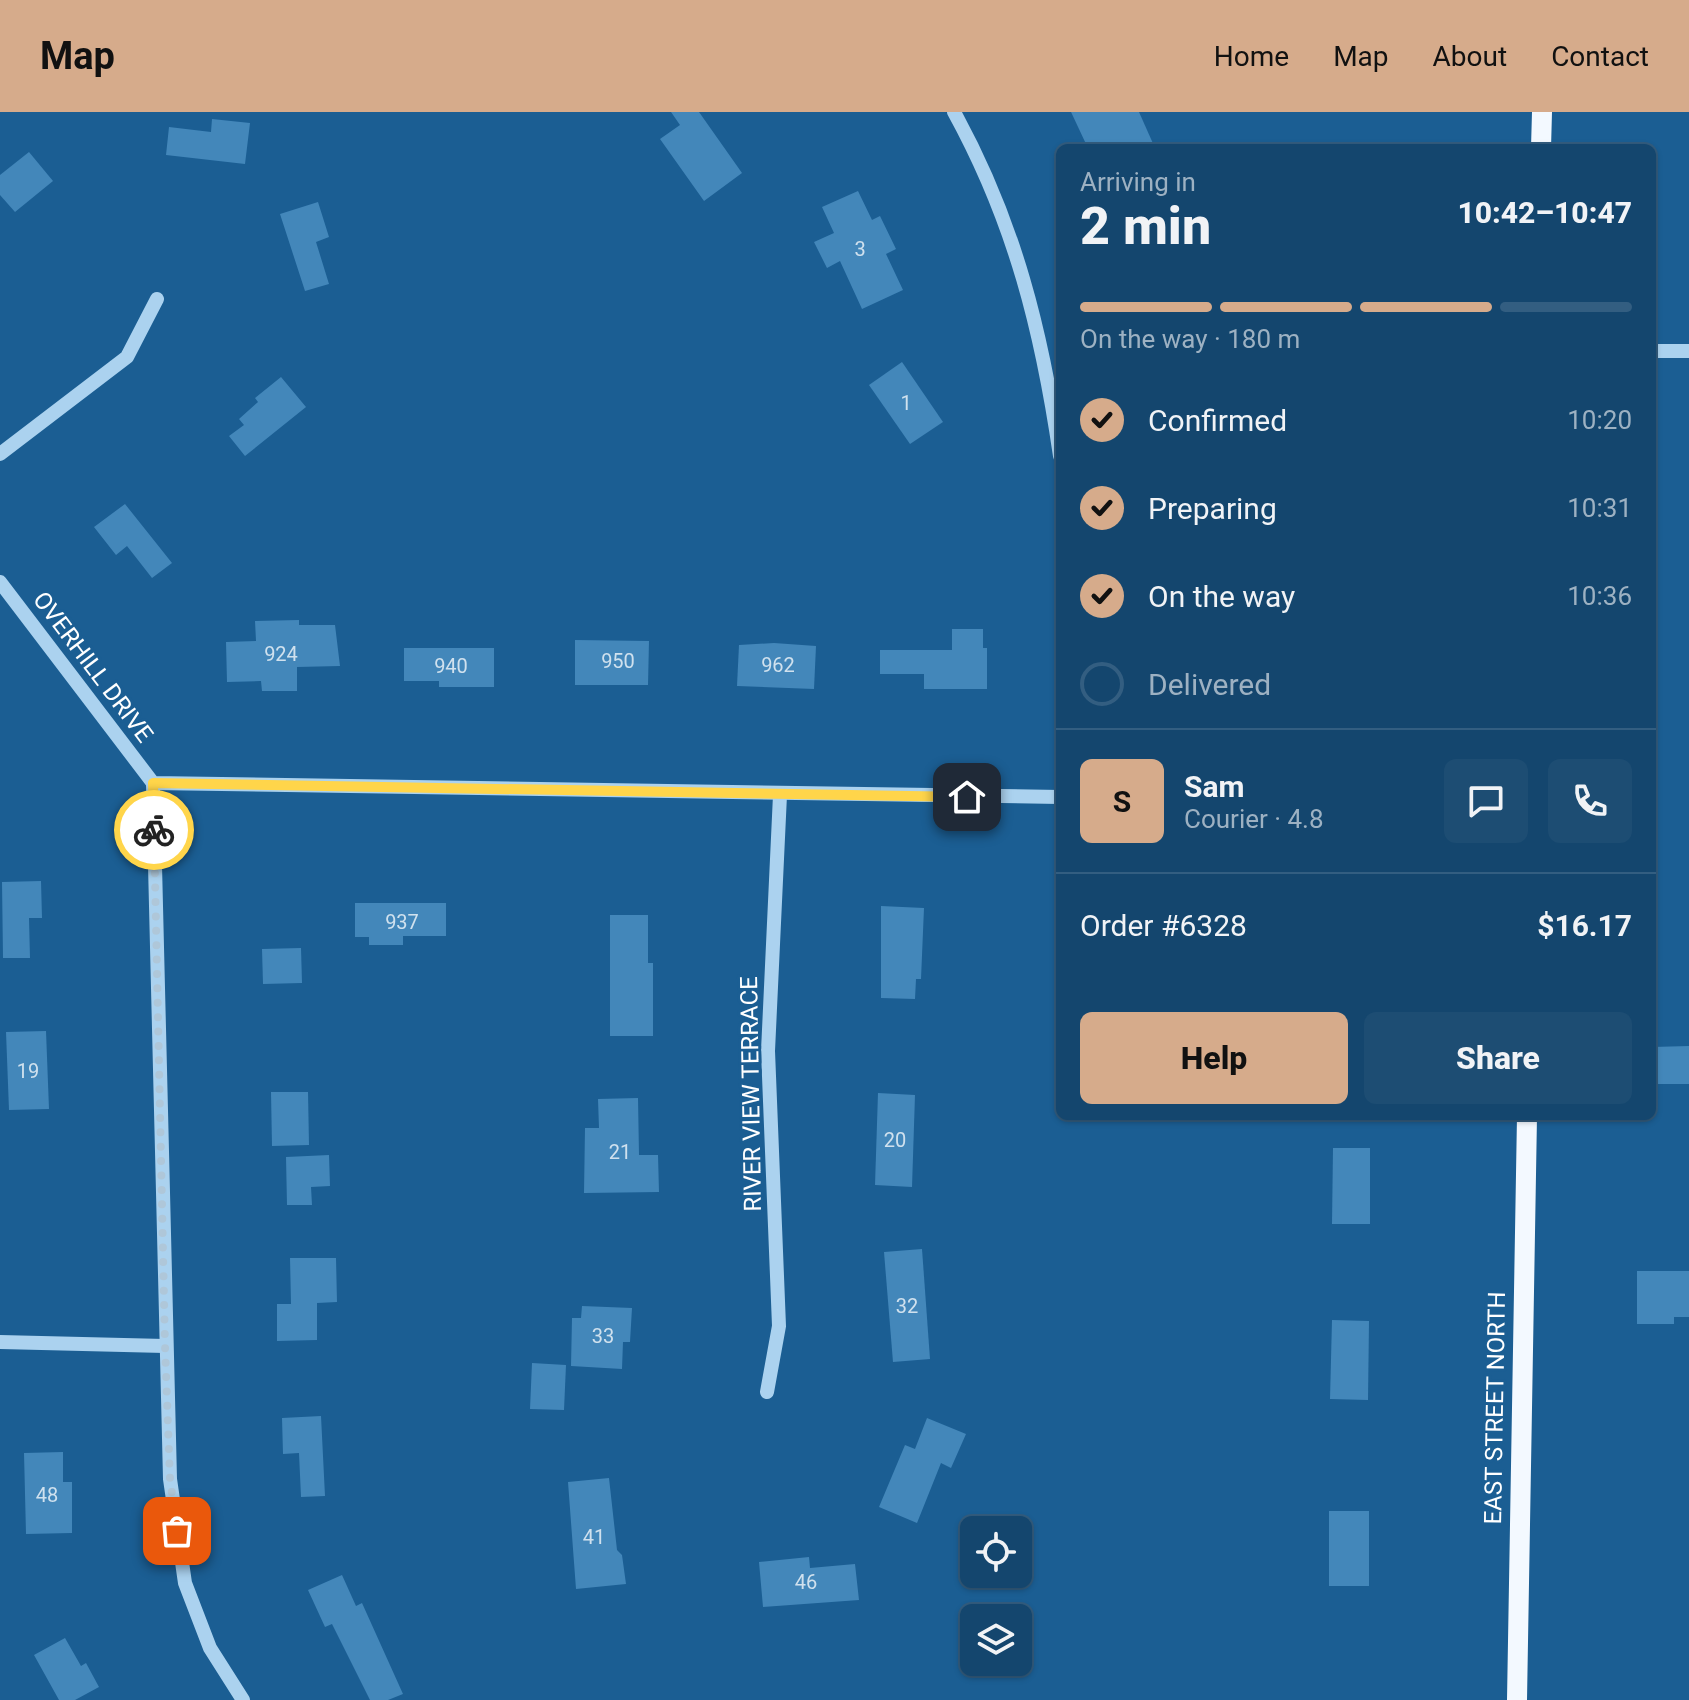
<!DOCTYPE html>
<html lang="en">
<head>
<meta charset="utf-8">
<style>
  :root { --surface:#14466e; --page:#1d4d73; --text:#f1f3f6; --muted:#9db1c2; --line:#335e81; --accent:#d6ab8b }
  body { margin:0; font-family:Roboto,sans-serif; background:var(--page); color:var(--text); height:100vh; display:flex; flex-direction:column; font-size:30px; white-space:nowrap }
  * { box-sizing:border-box; margin:0 }
  p { font-size:26px; color:var(--muted) }
  .icon { flex:none; width:44px; height:44px; fill:none; stroke:currentColor; stroke-width:2; stroke-linecap:round; stroke-linejoin:round }
  .map { position:relative; flex:1; overflow:hidden }
  .panel { position:absolute; left:1056px; top:32px; width:600px; height:976px; display:flex; flex-direction:column; background:var(--surface); border-radius:12px; box-shadow:0 2px 6px #0004,0 0 0 2px var(--line) }
  .panel>* { flex:none }
  .tools { position:absolute; left:960px; top:1404px; display:grid; gap:16px }
  .tools a { display:grid; place-items:center; width:72px; height:72px; border-radius:12px; background:var(--surface); box-shadow:0 2px 6px #0004,0 0 0 2px var(--line); font-size:40px }
  .pin { position:absolute; display:grid; place-items:center; width:68px; height:68px; color:#fff; margin:-34px; border-radius:16px; box-shadow:0 4px 12px #0006 }
  .courier { position:absolute; display:grid; place-items:center; width:80px; height:80px; margin:-40px; border:6px solid #ffd54a; border-radius:50%; background:#fff; color:#222; box-shadow:0 2px 10px #0007 }
  .head em { font-style:normal; font-weight:800 }
  .head div { display:flex; flex-direction:column-reverse }
  .head { display:flex; align-items:center; justify-content:space-between; height:136px; padding:0 24px }
  h1 { font-size:52px; font-weight:800; line-height:60px }
  .bar { display:grid; grid-template-columns:repeat(4,1fr); gap:12px 8px; align-content:center; height:96px; padding:0 24px }
  .bar i { height:10px; border-radius:6px; background:var(--line) }
  .bar .selected { background:var(--accent) }
  .bar p { grid-column:span 4 }
  .line { display:flex; align-items:center; gap:20px; padding:0 24px; border-top:2px solid var(--line) }
  .line div { flex:1 }
  .round { display:grid; place-items:center; flex:none; width:84px; height:84px; border-radius:12px; background:var(--page) }
  ol { padding:0 24px; list-style:none }
  li { display:flex; align-items:center; gap:24px; height:88px }
  li p { margin-inline-start:auto }
  li .icon { padding:8px; border-radius:50%; background:var(--accent); color:#111; stroke-width:4 }
  li:last-child { color:var(--muted) }
  li i { width:44px; height:44px; border:4px solid var(--line); border-radius:50% }
  .primary-button { display:flex; gap:16px; margin-top:auto; padding:16px 24px }
  .primary-button a { flex:1; height:92px; border-radius:12px; background:var(--accent); color:#111; font-size:32px; font-weight:800; line-height:92px; text-align:center }
  .primary-button a+a { background:var(--page); color:var(--text) }
  header { display:flex; align-items:center; gap:48px; box-sizing:border-box; height:112px; padding:0 40px; background:var(--accent); color:#111 }
  header strong { font-size:38px }
  nav { display:flex; gap:44px; margin-inline-start:auto; font-size:28px }
  .map>svg:first-child { display:block }
  .building { fill:#4387ba }
  .lines { fill:none; stroke-linecap:round; stroke-linejoin:round }
  .minor { stroke:#abd2ef; stroke-width:14 }
  .major { stroke:#f3f9ff; stroke-width:20 }
  .done { stroke:#afc7d9; stroke-width:8; stroke-dasharray:0 14.4 }
  .route { stroke:#ffd54a; stroke-width:10 }
  .labels { text-anchor:middle; stroke-width:6; stroke-linejoin:round; paint-order:stroke }
  .number-label { font-size:20px; fill:#d0e1ee }
  .street-label { font-size:24px; fill:#fff; stroke:#1b5e93 }
</style>
</head>
<body>
<header>
<strong>Map</strong>
<nav><a>Home</a><a>Map</a><a>About</a><a>Contact</a></nav>
</header>
<div class="map">
<svg width="1689" height="1588" viewBox="0 0 1689 1588">
  <rect width="100%" height="100%" fill="#1b5e93"/>
  <g class="building">
    <path d="M671,0h28l43,61 -38,28 -44,-62 20,-14z"/>
    <path d="M1071,0h68l16,36h-63l-6,-4z"/>
    <path d="M212,7l38,4 -5,41 -79,-9 3,-28 42,5z"/>
    <path d="M29,40l24,29 -38,31 -15,-17v-20z"/>
    <path d="M858,79l14,29 8,-4 16,33 -10,5 17,36 -41,19 -22,-48 -13,7 -13,-26 20,-9 -12,-26z"/>
    <path d="M318,90l11,35 -13,5 13,42 -24,7 -25,-77z"/>
    <path d="M902,250l41,60 -33,22 -41,-59z"/>
    <path d="M281,265l25,30 -61,49 -16,-20 15,-11 -5,-6 19,-17 -3,-4z"/>
    <path d="M125,392l47,59 -20,15 -25,-32 -11,9 -22,-28z"/>
    <path d="M299,508v5h36l5,41 -43,1v24h-35l-1,-10 -34,1 -1,-40 30,-1 -1,-20z"/>
    <path d="M952,517h31v19h4v41h-63v-15h-44v-24h72z"/>
    <path d="M575,528l74,1 -1,44h-73z"/>
    <path d="M774,531l42,3 -2,43 -77,-3 2,-41z"/>
    <path d="M404,536h90v39h-55v-6h-35z"/>
    <path d="M41,769l1,37h-13l1,40h-27l-1,-76z"/>
    <path d="M355,791h91v33h-43v9h-34v-8h-14z"/>
    <path d="M881,794l43,2 -3,71h-5l-1,20 -34,-1z"/>
    <path d="M610,803h38v48h5v73h-43z"/>
    <path d="M301,836l1,35 -39,1 -1,-35z"/>
    <path d="M46,919l3,78 -40,1 -3,-78z"/>
    <path d="M1689,934v38h-37v-37z"/>
    <path d="M271,980h37l1,53 -37,1z"/>
    <path d="M878,981l37,2 -3,92 -37,-2z"/>
    <path d="M638,986l1,57h19l1,37 -75,1 1,-65h14l-1,-29z"/>
    <path d="M1333,1036h37v76h-38z"/>
    <path d="M329,1043l1,31 -19,1 1,18h-25l-1,-48z"/>
    <path d="M922,1137l8,110 -37,3 -9,-110z"/>
    <path d="M290,1146h46l1,44 -20,1v37l-40,1v-37h14z"/>
    <path d="M1637,1159h52v46h-15v7h-37z"/>
    <path d="M582,1194l50,2 -2,34h-7l-1,27 -51,-3 1,-48h9z"/>
    <path d="M1332,1208l37,1 -1,79 -38,-1z"/>
    <path d="M532,1251l34,2 -2,45 -34,-1z"/>
    <path d="M321,1304l4,80 -24,1 -2,-44 -16,1 -1,-36z"/>
    <path d="M927,1306l39,16 -15,34 -10,-5 -24,60 -38,-16 26,-62 10,4z"/>
    <path d="M63,1340v30h9v51l-46,1 -2,-81z"/>
    <path d="M609,1366l8,72 5,5 4,29 -50,5 -8,-107z"/>
    <rect x="1329" y="1399" width="40" height="75"/>
    <path d="M809,1445l1,11 45,-4 4,36 -96,7 -4,-45z"/>
    <path d="M342,1463l14,31 6,-3 41,91 -15,6h-18l-38,-76 -7,3 -17,-37z"/>
    <path d="M65,1526l16,28 5,-3 13,24 -24,13h-16l-25,-45z"/>
  </g>
  <g class="lines">
    <g class="minor">
      <path d="M954,0c61,111 88,220 106,344"/>
      <path d="M1652,239h37"/>
      <path d="M0,342l127,-97 30,-58"/>
      <path d="M0,470l153,201 907,14"/>
      <path d="M153,671l17,696 15,104 25,65 33,52"/>
      <path d="M0,1230l165,4"/>
      <path d="M767,1280l12,-66 -11,-275 12,-256"/>
    </g>
    <g class="major">
      <path d="M1541,36l1,-36"/>
      <path d="M1517,1588l10,-584"/>
    </g>
  </g>
  <g class="lines">
    <path class="done" d="M154,718l11,516 5,133 7,52"/>
    <path class="route" d="M154,718l-1,-47 814,14"/>
  </g>
  <g class="labels">
    <g class="number-label">
      <text x="860" y="144">3</text>
      <text x="906" y="298">1</text>
      <text x="281" y="549">924</text>
      <text x="618" y="556">950</text>
      <text x="778" y="560">962</text>
      <text x="451" y="561">940</text>
      <text x="402" y="817">937</text>
      <text x="28" y="966">19</text>
      <text x="895" y="1035">20</text>
      <text x="620" y="1047">21</text>
      <text x="907" y="1201">32</text>
      <text x="603" y="1231">33</text>
      <text x="47" y="1390">48</text>
      <text x="594" y="1432">41</text>
      <text x="806" y="1477">46</text>
    </g>
    <g class="street-label">
      <text transform="translate(93 555) rotate(53)" y="8">OVERHILL DRIVE</text>
      <text transform="translate(751 982) rotate(-91)" y="8">RIVER VIEW TERRACE</text>
      <text transform="translate(1495 1296) rotate(-89)" y="8">EAST STREET NORTH</text>
    </g>
  </g>
</svg>
<div class="tools">
<a><svg class="icon" aria-label="locate" viewBox="0 0 24 24"><circle cx="12" cy="12" r="6"/><path d="M12 2v4M12 18v4M2 12h4M18 12h4"/></svg></a>
<a><svg class="icon" aria-label="layers" viewBox="0 0 24 24"><path d="M12 4l9 5-9 5-9-5zM3 14l9 5 9-5"/></svg></a>
</div>
<div class="pin" style="left:177px;top:1419px;background:#ea580c"><svg class="icon" aria-label="bag" viewBox="0 0 24 24"><path d="M5 8h14l-1 12H6zM9 8a3 3 0 0 1 6 0"/></svg></div>
<div class="pin" style="left:967px;top:685px;background:#1f2937"><svg class="icon" aria-label="home" viewBox="0 0 24 24"><path d="M3 11l9-7 9 7M6 9v11h12V9"/></svg></div>
<div class="courier" style="left:154px;top:718px"><svg class="icon" aria-label="bike" viewBox="0 0 24 24"><circle cx="6" cy="16" r="4"/><circle cx="18" cy="16" r="4"/><path d="M6 16l4-8h5l3 8M10 8l3 8H6M13 5h3"/></svg></div>
<section class="panel">
<div class="head"><div><h1>2 min</h1><p>Arriving in</p></div><em>10:42–10:47</em></div>
<div class="bar"><i class="selected"></i><i class="selected"></i><i class="selected"></i><i></i><p>On the way · 180 m</p></div>
<ol>
<li><svg class="icon" aria-label="check" viewBox="0 0 24 24"><path d="M5 12l5 5 9-10"/></svg>Confirmed<p>10:20</p></li>
<li><svg class="icon" aria-label="check" viewBox="0 0 24 24"><path d="M5 12l5 5 9-10"/></svg>Preparing<p>10:31</p></li>
<li><svg class="icon" aria-label="check" viewBox="0 0 24 24"><path d="M5 12l5 5 9-10"/></svg>On the way<p>10:36</p></li>
<li><i></i>Delivered</li>
</ol>
<div class="line" style="height:144px"><b class="round" style="background:var(--accent);color:#111">S</b><div><b>Sam</b><p>Courier · 4.8</p></div><a class="round"><svg class="icon" aria-label="chat" viewBox="0 0 24 24"><path d="M4 5h16v11H9l-5 4z"/></svg></a><a class="round"><svg class="icon" aria-label="phone" viewBox="0 0 24 24"><path d="M5 4h4l2 5-3 2q2 4 5 5l2-3 5 2v4C11 20 4 13 5 4z"/></svg></a></div>
<div class="line" style="height:104px"><div>Order #6328</div><b>$16.17</b></div>
<div class="primary-button"><a>Help</a><a>Share</a></div>
</section>
</div>
</body>
</html>
